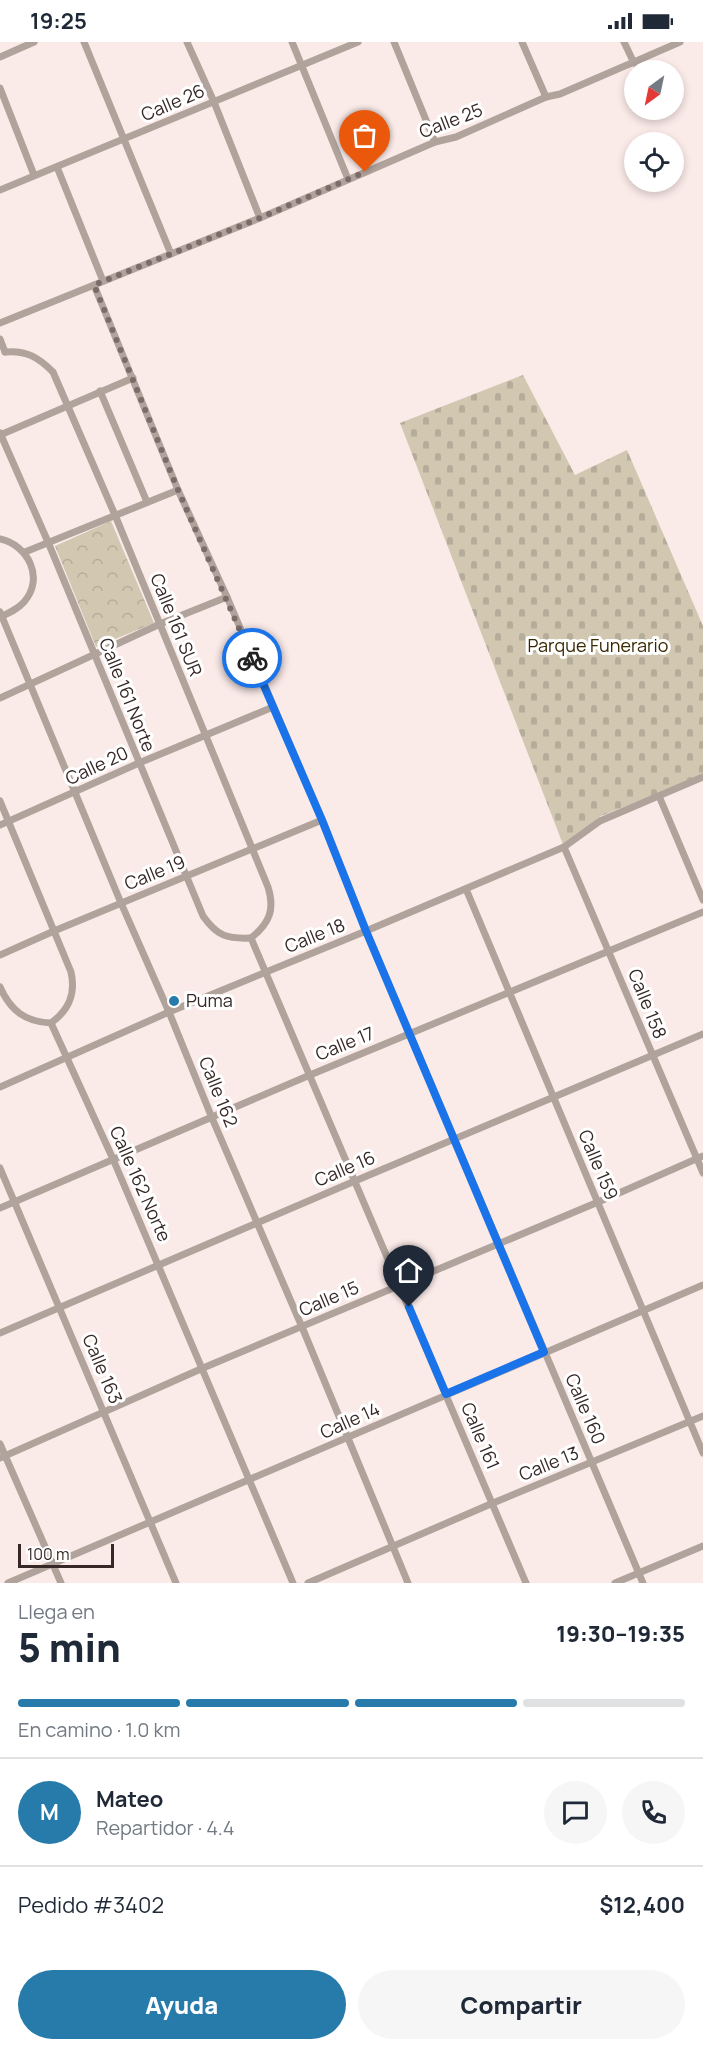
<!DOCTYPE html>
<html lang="es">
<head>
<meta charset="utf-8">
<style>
  :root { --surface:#fff; --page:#f6f6f7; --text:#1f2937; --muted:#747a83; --line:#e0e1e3; --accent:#267bab }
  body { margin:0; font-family:Manrope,sans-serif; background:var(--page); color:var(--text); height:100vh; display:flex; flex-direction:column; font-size:22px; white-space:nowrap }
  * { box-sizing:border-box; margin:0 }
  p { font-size:20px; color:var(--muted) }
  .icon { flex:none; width:33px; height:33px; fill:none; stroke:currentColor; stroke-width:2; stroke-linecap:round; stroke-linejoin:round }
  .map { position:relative; height:1541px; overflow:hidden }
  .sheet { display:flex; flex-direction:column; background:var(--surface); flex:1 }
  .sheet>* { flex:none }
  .needle { width:39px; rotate:213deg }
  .controls { position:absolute; left:624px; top:18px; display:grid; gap:12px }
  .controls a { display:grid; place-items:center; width:60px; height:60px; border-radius:50%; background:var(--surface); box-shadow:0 3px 9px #0003; font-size:30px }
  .scale { position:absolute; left:18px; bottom:15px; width:96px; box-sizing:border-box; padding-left:6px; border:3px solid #362826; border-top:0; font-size:16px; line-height:21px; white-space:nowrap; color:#362826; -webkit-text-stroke:4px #fff; paint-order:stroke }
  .pin { position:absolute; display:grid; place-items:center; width:51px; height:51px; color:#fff; margin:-62px -26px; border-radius:50% 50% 50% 0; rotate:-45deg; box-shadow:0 0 6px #0007 }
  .pin .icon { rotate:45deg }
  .courier { position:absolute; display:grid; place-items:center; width:60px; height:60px; margin:-30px; border:4px solid #1a73e8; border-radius:50%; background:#fff; color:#222; box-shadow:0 2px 8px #0007 }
  .headline em { font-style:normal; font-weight:800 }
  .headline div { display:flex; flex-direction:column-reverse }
  .headline { display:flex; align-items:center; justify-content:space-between; height:102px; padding:0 18px }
  h1 { font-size:39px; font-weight:800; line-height:45px }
  .bar { display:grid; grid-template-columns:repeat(4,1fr); gap:9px 6px; align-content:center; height:72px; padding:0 18px }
  .bar i { height:8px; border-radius:4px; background:var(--line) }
  .bar .active { background:var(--accent) }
  .bar p { grid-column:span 4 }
  .line { display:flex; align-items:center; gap:15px; padding:0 18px; border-top:2px solid var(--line) }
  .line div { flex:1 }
  .round { display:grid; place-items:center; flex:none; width:63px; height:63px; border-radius:32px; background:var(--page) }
  .cta { display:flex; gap:12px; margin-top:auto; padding:12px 18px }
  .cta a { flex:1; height:69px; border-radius:36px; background:var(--accent); color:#fff; font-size:24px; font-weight:800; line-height:69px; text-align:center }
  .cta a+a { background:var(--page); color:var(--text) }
  .status { display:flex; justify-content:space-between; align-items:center; height:42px; padding:0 30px; background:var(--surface); direction:ltr }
  .status svg { height:16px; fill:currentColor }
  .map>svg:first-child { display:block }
  .cemetery { fill:url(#cemetery-stones) }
  .park { fill:url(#park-crowns) }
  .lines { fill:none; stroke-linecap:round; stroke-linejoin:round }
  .minor { stroke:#b0a39b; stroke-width:7 }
  .done { stroke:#7b6c6a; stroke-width:6; stroke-dasharray:0 10.8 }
  .route { stroke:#1a73e8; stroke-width:8 }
  .poi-dot { fill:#267bab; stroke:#fff; stroke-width:2 }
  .labels { text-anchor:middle; stroke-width:6; stroke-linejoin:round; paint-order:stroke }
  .street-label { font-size:18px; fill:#362826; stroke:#fff }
  .park-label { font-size:18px; fill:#382800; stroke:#fff }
  .poi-label { font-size:18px; fill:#362826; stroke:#fff; text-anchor:start }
</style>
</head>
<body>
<div class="status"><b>19:25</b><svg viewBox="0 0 49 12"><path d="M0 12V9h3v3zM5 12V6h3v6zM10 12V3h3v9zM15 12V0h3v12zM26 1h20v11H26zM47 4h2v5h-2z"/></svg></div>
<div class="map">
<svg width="703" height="1541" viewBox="0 0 703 1541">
  <defs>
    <pattern id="cemetery-stones" width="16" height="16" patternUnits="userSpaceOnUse" patternTransform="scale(1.5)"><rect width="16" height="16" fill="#d2c8b2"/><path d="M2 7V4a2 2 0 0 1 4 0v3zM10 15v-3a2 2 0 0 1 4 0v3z" fill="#b5ac99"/></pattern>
    <pattern id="park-crowns" width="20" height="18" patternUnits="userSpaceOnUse" patternTransform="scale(1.5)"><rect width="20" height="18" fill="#d2c8b2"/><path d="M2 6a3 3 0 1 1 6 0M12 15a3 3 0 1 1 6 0" fill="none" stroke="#b5ac99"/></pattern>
  </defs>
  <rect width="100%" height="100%" fill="#faeae8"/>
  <path class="cemetery" d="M523,333l52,100 52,-25 76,176v149l-102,41 -37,31 -164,-424z"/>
  <path class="park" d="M111,479l43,102 -58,24 -41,-101z"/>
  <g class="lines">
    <g class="minor">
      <path d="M84,0l87,212"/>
      <path d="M187,0l27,60 46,116"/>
      <path d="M292,0l56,137"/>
      <path d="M394,0l41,100"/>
      <path d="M522,0l24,55"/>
      <path d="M624,0l10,21"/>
      <path d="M0,15l34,-15"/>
      <path d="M0,46l34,87"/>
      <path d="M57,125l46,114"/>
      <path d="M0,148l358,-148"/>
      <path d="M94,243l84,205 49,107 95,223 44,111 277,652"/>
      <path d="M0,281l260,-105 175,-76 21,-5 90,-40 14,-3 120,-52"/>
      <path d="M0,297l5,13"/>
      <path d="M5,310c21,-2 33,5 48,20l62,143 153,372c7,22 2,36 -17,51"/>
      <path d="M100,349l47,111"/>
      <path d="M0,391l48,109 155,374c14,20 24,23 48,22"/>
      <path d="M0,393l133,-57"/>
      <path d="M0,497c28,6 45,39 24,63 -6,7 -15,11 -24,15"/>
      <path d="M25,510l153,-62"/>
      <path d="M0,570l121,291 48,109 43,106 90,209 106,256"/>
      <path d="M0,656l160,-74 67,-27"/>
      <path d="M659,754l44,104"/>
      <path d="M0,759l71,171c5,22 -2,38 -20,51l62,136 180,424"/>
      <path d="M0,783l139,-62 134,-56"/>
      <path d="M564,805l139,326"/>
      <path d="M466,847l237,564"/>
      <path d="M251,896l275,645"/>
      <path d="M0,913l54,-24 268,-111"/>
      <path d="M0,945c10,23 25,35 51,36"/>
      <path d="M0,1045l169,-75 197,-81 198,-84 36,-26 103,-44"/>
      <path d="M0,1126l176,415"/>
      <path d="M0,1166l310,-133 393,-163"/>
      <path d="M0,1291l355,-152 348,-147"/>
      <path d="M0,1402l61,139"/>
      <path d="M0,1416l203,-90 407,-171 93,-41"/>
      <path d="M8,1541l695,-298"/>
      <path d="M308,1541l185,-80 210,-87"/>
      <path d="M615,1541l88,-37"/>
    </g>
  </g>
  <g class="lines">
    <path class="done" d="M252,616l-74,-168 -84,-205 166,-67 105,-46"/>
    <path class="route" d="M252,616l70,162 44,111 178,421 -98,42 -37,-87"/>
  </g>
  <circle class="poi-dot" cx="174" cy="959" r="6"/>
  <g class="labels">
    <g class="street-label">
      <text transform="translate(173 61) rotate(-23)" y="6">Calle 26</text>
      <text transform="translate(451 79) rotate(-21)" y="6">Calle 25</text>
      <text transform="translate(176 583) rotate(68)" y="6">Calle 161 SUR</text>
      <text transform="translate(127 653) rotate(68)" y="6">Calle 161 Norte</text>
      <text transform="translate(97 724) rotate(-25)" y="6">Calle 20</text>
      <text transform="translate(155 831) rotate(-22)" y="6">Calle 19</text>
      <text transform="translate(315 894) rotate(-22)" y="6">Calle 18</text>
      <text transform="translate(647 962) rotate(68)" y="6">Calle 158</text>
      <text transform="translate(345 1002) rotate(-22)" y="6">Calle 17</text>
      <text transform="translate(218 1050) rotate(68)" y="6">Calle 162</text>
      <text transform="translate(598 1123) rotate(67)" y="6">Calle 159</text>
      <text transform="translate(345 1127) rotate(-23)" y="6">Calle 16</text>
      <text transform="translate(140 1142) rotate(66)" y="6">Calle 162 Norte</text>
      <text transform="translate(329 1257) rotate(-23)" y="6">Calle 15</text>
      <text transform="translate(102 1327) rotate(67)" y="6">Calle 163</text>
      <text transform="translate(585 1367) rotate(67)" y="6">Calle 160</text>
      <text transform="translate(350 1379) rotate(-24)" y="6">Calle 14</text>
      <text transform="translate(480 1394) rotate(67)" y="6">Calle 161</text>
      <text transform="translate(549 1422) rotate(-22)" y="6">Calle 13</text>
    </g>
    <g class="park-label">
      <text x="598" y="610">Parque Funerario</text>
    </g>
    <g class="poi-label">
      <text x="186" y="965">Puma</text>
    </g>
  </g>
</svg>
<div class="controls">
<a><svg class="needle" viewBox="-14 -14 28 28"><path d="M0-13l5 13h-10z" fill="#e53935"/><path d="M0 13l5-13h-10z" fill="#747a83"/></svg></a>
<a><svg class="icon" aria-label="locate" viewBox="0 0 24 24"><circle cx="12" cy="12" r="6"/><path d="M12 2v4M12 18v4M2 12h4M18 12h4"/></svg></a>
</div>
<div class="scale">100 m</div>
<div class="pin" style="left:365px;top:130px;background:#ea580c"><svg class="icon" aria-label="bag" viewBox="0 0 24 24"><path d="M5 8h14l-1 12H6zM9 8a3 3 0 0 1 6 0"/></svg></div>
<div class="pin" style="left:409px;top:1265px;background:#1f2937"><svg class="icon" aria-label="home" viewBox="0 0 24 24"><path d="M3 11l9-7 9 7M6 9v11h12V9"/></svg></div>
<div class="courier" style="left:252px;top:616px"><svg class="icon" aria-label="bike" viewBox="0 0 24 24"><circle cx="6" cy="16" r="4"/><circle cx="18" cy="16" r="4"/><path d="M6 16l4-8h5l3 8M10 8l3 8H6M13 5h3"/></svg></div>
</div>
<section class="sheet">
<div class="headline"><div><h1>5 min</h1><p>Llega en</p></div><em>19:30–19:35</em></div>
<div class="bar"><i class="active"></i><i class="active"></i><i class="active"></i><i></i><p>En camino · 1.0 km</p></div>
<div class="line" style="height:108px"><b class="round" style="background:var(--accent);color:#fff">M</b><div><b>Mateo</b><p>Repartidor · 4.4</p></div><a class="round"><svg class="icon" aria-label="chat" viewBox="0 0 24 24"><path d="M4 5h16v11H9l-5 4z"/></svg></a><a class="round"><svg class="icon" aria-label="phone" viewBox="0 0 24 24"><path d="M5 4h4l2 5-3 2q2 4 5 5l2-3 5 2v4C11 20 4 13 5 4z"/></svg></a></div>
<div class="line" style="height:78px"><div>Pedido #3402</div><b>$12,400</b></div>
<div class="cta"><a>Ayuda</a><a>Compartir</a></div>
</section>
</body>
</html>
